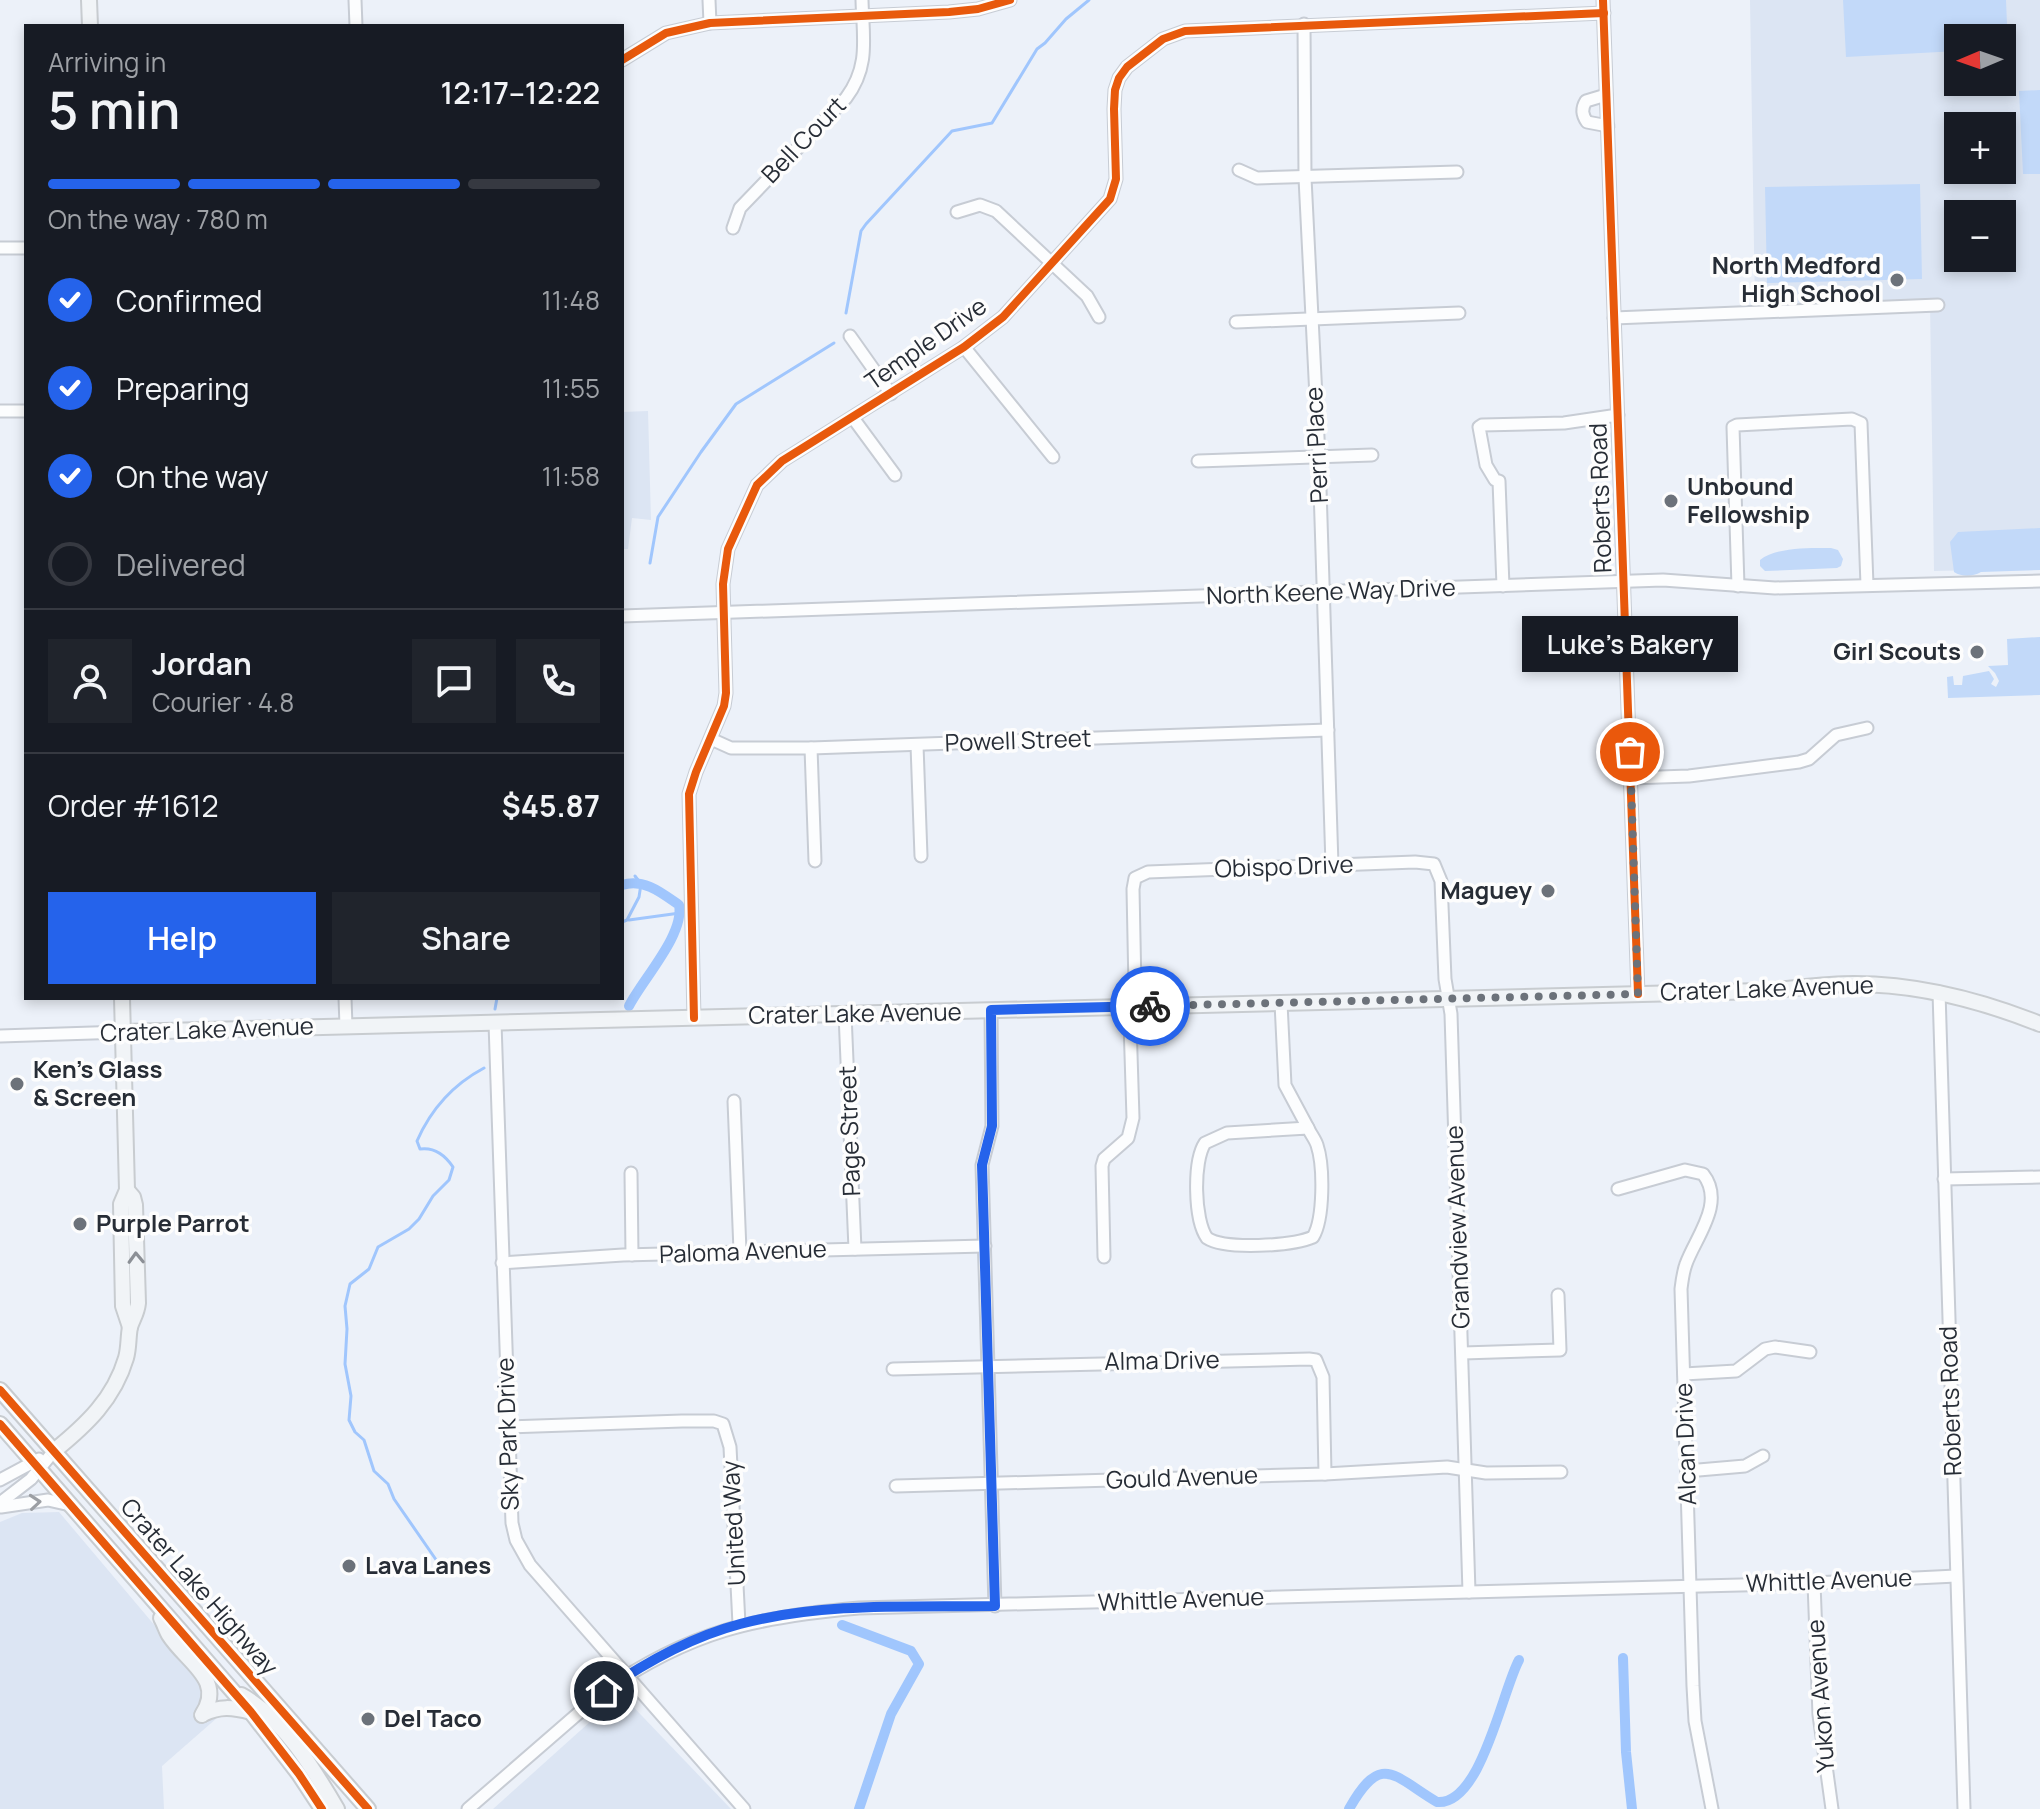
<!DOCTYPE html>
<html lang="en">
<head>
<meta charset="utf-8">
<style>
  :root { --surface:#171b24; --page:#20242c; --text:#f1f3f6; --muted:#9ea1a6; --line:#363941; --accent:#2563eb }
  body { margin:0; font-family:Manrope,sans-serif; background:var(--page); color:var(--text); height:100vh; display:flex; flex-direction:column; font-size:30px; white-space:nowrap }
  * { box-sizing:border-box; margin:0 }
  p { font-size:26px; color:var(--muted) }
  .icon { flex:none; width:44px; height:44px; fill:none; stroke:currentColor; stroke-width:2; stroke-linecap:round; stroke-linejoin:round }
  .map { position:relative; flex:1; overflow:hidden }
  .details { position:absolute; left:24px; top:24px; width:600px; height:976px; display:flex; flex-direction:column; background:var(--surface); border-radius:0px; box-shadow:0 4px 12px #0003 }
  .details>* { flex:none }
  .needle { width:52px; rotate:268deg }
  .controls { position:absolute; left:1944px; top:24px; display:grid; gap:16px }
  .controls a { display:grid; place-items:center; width:72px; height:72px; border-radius:0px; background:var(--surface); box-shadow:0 4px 12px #0003; font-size:40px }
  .pin { position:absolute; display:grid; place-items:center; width:68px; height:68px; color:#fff; margin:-34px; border:4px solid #fff; border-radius:50%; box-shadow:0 2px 8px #0007 }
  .courier { position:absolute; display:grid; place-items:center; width:80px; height:80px; margin:-40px; border:6px solid #2563eb; border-radius:50%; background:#fff; color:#222; box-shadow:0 2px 10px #0007 }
  .bubble { position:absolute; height:56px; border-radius:0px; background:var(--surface); box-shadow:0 4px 12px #0003; font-size:26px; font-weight:600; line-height:56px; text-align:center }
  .headline em { font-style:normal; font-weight:600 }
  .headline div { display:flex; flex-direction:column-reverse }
  .headline { display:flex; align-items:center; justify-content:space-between; height:136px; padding:0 24px }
  h1 { font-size:52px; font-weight:600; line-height:60px }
  .bar { display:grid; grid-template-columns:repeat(4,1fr); gap:12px 8px; align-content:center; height:96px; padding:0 24px }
  .bar i { height:10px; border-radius:6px; background:var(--line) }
  .bar .active { background:var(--accent) }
  .bar p { grid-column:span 4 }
  .line { display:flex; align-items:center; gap:20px; padding:0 24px; border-top:2px solid var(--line) }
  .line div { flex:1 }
  .round { display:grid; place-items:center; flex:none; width:84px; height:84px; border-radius:0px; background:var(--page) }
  ol { padding:0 24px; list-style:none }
  li { display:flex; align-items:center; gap:24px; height:88px }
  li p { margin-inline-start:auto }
  li .icon { padding:8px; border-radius:50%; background:var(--accent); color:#fff; stroke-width:4 }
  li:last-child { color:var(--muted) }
  li i { width:44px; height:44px; border:4px solid var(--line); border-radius:50% }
  .cta { display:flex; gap:16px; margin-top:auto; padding:16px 24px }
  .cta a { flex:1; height:92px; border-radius:0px; background:var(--accent); color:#fff; font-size:32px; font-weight:600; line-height:92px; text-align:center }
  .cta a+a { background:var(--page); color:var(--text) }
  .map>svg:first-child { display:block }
  .built { fill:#dce5f3; fill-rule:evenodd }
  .green { fill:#c2d9f9 }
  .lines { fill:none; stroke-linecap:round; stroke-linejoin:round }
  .stream { stroke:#a0c6fd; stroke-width:3 }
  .canal { stroke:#a0c6fd; stroke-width:10 }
  .minor-casing { stroke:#c7ccd4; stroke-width:15 }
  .major-casing { stroke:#c8ccd0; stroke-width:18 }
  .minor { stroke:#fcfdfe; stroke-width:11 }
  .major { stroke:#f1f4f7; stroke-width:14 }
  .cycleway-casing { stroke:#fdfdfd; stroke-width:13 }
  .cycleway { stroke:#e8590c; stroke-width:8 }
  .oneway { stroke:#8c9096 }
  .oneway2 { stroke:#9c9fa4 }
  .done { stroke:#6c727a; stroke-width:8; stroke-dasharray:0 14.4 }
  .route { stroke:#2563eb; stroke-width:10 }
  .poi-dot { fill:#6c727a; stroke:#fdfdfd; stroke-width:3 }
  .labels { text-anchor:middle; stroke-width:7; stroke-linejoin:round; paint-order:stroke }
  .street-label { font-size:24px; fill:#272d36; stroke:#fdfdfd }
  .poi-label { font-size:24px; font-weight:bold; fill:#272d36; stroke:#fdfdfd; text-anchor:start }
</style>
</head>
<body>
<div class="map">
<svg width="2040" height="1809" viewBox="0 0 2040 1809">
  <rect width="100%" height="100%" fill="#ecf1f9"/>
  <g class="built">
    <path d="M1750,0h290v569l-106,2 -4,-269 -175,5zM1958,38h44v44h-44zM1958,126h44v44h-44zM1958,214h44v44h-44z"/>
    <path d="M648,411l3,109 -19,-2 -4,31h-6v-137z"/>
    <path d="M59,1512l167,198 -64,56 2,43h-164v-287l22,-9z"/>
    <path d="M621,1694l110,115h-238z"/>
  </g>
  <g class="green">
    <path d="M1843,0h163l2,49h-6v-11h-44v13l-112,6z"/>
    <path d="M2040,90v84h-17l-4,-83z"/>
    <path d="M1920,184l2,95 -155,4 -2,-96z"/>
    <path d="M2040,528v42l-59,2c-9,5 -19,5 -27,0l-4,-30 8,-10z"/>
    <path d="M1831,548l7,2 5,9 -2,7 -4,2 -72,3 -5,-5v-6c16,-13 51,-12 71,-12z"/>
    <path d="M2040,637v58l-92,3 -1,-21 6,-1 1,9h8l1,-9 26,-5 5,8 -3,5 5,3 3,-6 -4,-8 -7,-7 20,-1 -1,-26z"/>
  </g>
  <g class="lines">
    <g class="stream">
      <path d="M846,313l15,-82 5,-7 86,-93 40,-8 45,-74 8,-6 21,-24 23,-19"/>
      <path d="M650,563l8,-46 43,-65 35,-48 98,-61"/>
      <path d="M629,920l51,-7"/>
      <path d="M622,922l5,-2 12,-23 2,-13 -6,-8"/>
      <path d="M495,1009l2,-11"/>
      <path d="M439,1564l-45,-65 -6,-15 -14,-13 -10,-31 -9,-8 -6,-12 2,-24 -6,-32 2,-35 -2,-23 5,-22 19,-15 9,-22 31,-18 10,-10 14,-23 16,-16 4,-13c-8,-12 -19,-20 -33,-18l-3,-8c14,-32 37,-57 67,-73"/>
    </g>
    <g class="canal">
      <path d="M622,885c22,-7 40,8 57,20 6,29 -37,75 -50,101"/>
      <path d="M842,1625l69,26 8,13 -28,50 -32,95"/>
      <path d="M1623,1658l3,94 6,57"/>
      <path d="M1349,1809c33,-58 44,-33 88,-7 44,4 65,-111 82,-142"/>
    </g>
    <g class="minor-casing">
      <g id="minor">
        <path d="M355,0l1,26"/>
        <path d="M709,0l1,23"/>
        <path d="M1603,0l35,994"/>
        <path d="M1304,24l1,154 14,279 13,408"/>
        <path d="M622,60l44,-27 44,-10 239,-11 29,-3 32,-9"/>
        <path d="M1606,95l-20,6c-5,8 -4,14 1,21l21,4"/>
        <path d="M1239,170l18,8 200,-6"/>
        <path d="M957,212l23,-7 16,6 91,85 12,21"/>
        <path d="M733,228l7,-20 106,-110c24,-32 17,-60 16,-98"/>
        <path d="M0,248h26"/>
        <path d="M1614,318l324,-13"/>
        <path d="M1236,322l223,-9"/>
        <path d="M850,336l41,58"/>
        <path d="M964,347l89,110"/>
        <path d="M0,411h26"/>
        <path d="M853,418l42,57"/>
        <path d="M1198,461l174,-6"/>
        <path d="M1503,586l-4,-105 -4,-1 -9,-15 -7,-38 3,-2 82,-2 54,-8"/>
        <path d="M1738,586l-5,-159 4,-2 115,-6 9,4 6,162"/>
        <path d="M622,616l1041,-36 112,8 265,-7"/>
        <path d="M711,739l20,9h80l517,-18"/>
        <path d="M917,745l4,111"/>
        <path d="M811,748l4,113"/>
        <path d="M1631,778l58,-2 110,-14 10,-3 27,-24 31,-7"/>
        <path d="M1939,992l25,817"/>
        <path d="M345,998l1,28"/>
        <path d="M1281,1003l4,82 23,43"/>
        <path d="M991,1010l1,116 -10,39 13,441"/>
        <path d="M845,1014l10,235"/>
        <path d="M694,1018l-5,-224 7,-22 28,-66 2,-13 -3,-109 5,-35 29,-64 25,-24 182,-114 39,-30 107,-118 6,-20 -2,-70 1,-19 4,-12 8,-11 36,-28 22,-8 419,-18"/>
        <path d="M495,1023l17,500 4,17 14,25 214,244"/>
        <path d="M0,1036l123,-4"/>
        <path d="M734,1101l6,150"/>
        <path d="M1308,1128c2,5 7,11 9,17 7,21 7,74 -4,92 -21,9 -88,13 -106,1 -13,-18 -14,-77 -2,-95l22,-10z"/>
        <path d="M631,1173l1,82"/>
        <path d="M1944,1179l96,-2"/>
        <path d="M1618,1189l67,-19 18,4c23,29 -8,64 -17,90 -3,8 -4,17 -5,25l12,397 2,35 17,88"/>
        <path d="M1104,1257l-2,-91 2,-7 24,-21 5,-20 -3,-96 5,-34 -2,-99 2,-11 13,-6 267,-10 19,2 7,17 4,98 6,35 18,578"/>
        <path d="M502,1263l121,-8 362,-9"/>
        <path d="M1463,1353l97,-3 -2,-55"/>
        <path d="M893,1369l416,-10 7,1 7,17 2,97"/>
        <path d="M1684,1374l52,-3 29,-22 10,-2 35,5"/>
        <path d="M507,1427l175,-6h32l9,3 7,23 9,177"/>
        <path d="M1687,1471l58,-5 18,-10"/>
        <path d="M0,1480l39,-21"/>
        <path d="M896,1486l429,-12 122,-7 39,6 75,-1"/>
        <path d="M0,1503l31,-24 23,-28"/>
        <path d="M1,1507l47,-7 22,5"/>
        <path d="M1814,1583l5,132 13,94"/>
        <path d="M468,1809l136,-118c86,-60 152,-74 255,-83l955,-25 142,-7"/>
      </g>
    </g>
    <g class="major-casing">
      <g id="major">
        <path d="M89,0l1,26"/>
        <path d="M122,998l5,192 -6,14 2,102 7,21"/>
        <path d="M123,1032l1638,-41c31,-2 62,-7 93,-7 65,0 126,16 186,40"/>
        <path d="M0,1390l368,419"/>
        <path d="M0,1424l251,288 48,62 23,35"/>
        <path d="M54,1451c32,-26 60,-52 72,-93 3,-10 2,-21 4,-31 3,-9 7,-14 8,-24l-3,-98 -2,-8 -6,-7"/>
        <path d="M161,1618c3,5 5,12 8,17 17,27 57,45 33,80"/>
        <path d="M241,1695c42,23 72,73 96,114"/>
        <path d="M203,1714c17,-8 29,-7 48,-2"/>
      </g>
    </g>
    <use href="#minor" class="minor"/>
    <use href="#major" class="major"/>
    <g class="cycleway-casing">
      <g id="cycleway">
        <path d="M1603,0l35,994"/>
        <path d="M622,60l44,-27 44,-10 239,-11 29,-3 32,-9"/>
        <path d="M694,1018l-5,-224 7,-22 28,-66 2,-13 -3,-109 5,-35 29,-64 25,-24 182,-114 39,-30 107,-118 6,-20 -2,-70 1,-19 4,-12 8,-11 36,-28 22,-8 419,-18"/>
        <path d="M0,1390l368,419"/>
        <path d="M0,1424l251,288 48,62 23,35"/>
      </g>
    </g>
    <use href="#cycleway" class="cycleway"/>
  </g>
  <defs><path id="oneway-chevron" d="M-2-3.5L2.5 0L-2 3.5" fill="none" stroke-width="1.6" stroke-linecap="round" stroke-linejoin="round" transform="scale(2)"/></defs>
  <use class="oneway" href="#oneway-chevron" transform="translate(136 1258) rotate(-92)"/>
  <use class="oneway2" href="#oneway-chevron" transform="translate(35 1502) rotate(-5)"/>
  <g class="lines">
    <path class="done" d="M1150,1006l488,-12 -8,-242"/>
    <path class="route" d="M604,1691c42,-29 87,-54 136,-67 82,-22 172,-17 255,-18l-13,-441 10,-39 -1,-116 159,-4"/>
  </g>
  <g class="poi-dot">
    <circle cx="1897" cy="280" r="8"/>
    <circle cx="1671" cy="501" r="8"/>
    <circle cx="1977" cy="652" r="8"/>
    <circle cx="1548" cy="891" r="8"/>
    <circle cx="17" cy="1084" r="8"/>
    <circle cx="80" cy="1224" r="8"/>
    <circle cx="349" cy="1566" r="8"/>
    <circle cx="368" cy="1719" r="8"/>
  </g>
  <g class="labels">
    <g class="street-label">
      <text transform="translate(804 140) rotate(-46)" y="8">Bell Court</text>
      <text transform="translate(926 344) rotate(-35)" y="8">Temple Drive</text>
      <text transform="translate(1317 445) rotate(-93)" y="8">Perri Place</text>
      <text transform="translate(1601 498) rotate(-92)" y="8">Roberts Road</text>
      <text transform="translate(1331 592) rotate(-2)" y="8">North Keene Way Drive</text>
      <text transform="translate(1018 741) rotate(-2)" y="8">Powell Street</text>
      <text transform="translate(1284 867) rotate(-2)" y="8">Obispo Drive</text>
      <text transform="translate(1767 989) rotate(-2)" y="8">Crater Lake Avenue</text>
      <text transform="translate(855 1014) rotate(-1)" y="8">Crater Lake Avenue</text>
      <text transform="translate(207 1030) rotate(-2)" y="8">Crater Lake Avenue</text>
      <text transform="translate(850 1131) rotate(-92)" y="8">Page Street</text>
      <text transform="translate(1458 1227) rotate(-92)" y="8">Grandview Avenue</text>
      <text transform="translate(743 1252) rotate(-2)" y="8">Paloma Avenue</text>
      <text transform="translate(1162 1361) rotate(-1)" y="8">Alma Drive</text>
      <text transform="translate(1951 1401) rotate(-92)" y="8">Roberts Road</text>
      <text transform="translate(508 1434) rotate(-92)" y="8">Sky Park Drive</text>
      <text transform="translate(1686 1444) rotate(-92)" y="8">Alcan Drive</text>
      <text transform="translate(1182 1478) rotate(-2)" y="8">Gould Avenue</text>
      <text transform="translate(734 1523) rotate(-93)" y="8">United Way</text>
      <text transform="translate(1829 1581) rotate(-2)" y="8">Whittle Avenue</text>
      <text transform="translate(199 1587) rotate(49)" y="8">Crater Lake Highway</text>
      <text transform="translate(1181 1600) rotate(-2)" y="8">Whittle Avenue</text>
      <text transform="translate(1821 1696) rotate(-94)" y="8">Yukon Avenue</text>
    </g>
    <g class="poi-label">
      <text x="1881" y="274" text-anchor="end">North Medford<tspan x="1881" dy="28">High School</tspan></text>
      <text x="1687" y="495">Unbound<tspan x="1687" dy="28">Fellowship</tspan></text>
      <text x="1961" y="660" text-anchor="end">Girl Scouts</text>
      <text x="1532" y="899" text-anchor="end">Maguey</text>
      <text x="33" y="1078">Ken's Glass<tspan x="33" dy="28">&amp; Screen</tspan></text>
      <text x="96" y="1232">Purple Parrot</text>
      <text x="365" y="1574">Lava Lanes</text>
      <text x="384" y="1727">Del Taco</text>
    </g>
  </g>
</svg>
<div class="controls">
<a><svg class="needle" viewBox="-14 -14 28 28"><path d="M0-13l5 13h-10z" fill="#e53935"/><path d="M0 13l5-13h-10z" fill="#9ea1a6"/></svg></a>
<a>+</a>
<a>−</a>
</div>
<div class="pin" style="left:1630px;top:752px;background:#ea580c"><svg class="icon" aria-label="bag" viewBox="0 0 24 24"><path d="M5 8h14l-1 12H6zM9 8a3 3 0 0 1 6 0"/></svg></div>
<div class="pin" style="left:604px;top:1691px;background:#1f2937"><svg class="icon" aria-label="home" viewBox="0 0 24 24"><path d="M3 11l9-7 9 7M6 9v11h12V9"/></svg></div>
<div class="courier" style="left:1150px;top:1006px"><svg class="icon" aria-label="bike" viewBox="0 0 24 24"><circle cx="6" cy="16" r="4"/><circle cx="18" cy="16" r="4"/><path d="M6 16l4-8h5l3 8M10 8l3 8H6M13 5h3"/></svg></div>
<div class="bubble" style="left:1522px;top:616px;width:216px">Luke's Bakery</div>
<section class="details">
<div class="headline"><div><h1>5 min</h1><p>Arriving in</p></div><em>12:17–12:22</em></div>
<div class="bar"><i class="active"></i><i class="active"></i><i class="active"></i><i></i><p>On the way · 780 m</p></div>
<ol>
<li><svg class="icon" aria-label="check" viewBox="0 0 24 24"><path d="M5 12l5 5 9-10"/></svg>Confirmed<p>11:48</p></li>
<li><svg class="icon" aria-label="check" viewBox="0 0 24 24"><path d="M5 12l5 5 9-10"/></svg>Preparing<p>11:55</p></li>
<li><svg class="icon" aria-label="check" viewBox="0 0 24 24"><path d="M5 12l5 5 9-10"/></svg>On the way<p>11:58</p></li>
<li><i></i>Delivered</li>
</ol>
<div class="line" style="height:144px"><a class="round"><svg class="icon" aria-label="person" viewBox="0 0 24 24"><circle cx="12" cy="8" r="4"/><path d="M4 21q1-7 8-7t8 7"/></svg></a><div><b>Jordan</b><p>Courier · 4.8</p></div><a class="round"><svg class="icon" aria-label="chat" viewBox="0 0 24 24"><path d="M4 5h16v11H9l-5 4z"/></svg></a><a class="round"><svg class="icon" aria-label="phone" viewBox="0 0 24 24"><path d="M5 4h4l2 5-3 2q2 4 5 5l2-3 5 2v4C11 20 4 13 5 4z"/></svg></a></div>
<div class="line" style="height:104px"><div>Order #1612</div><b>$45.87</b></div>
<div class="cta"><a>Help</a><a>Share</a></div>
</section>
</div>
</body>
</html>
